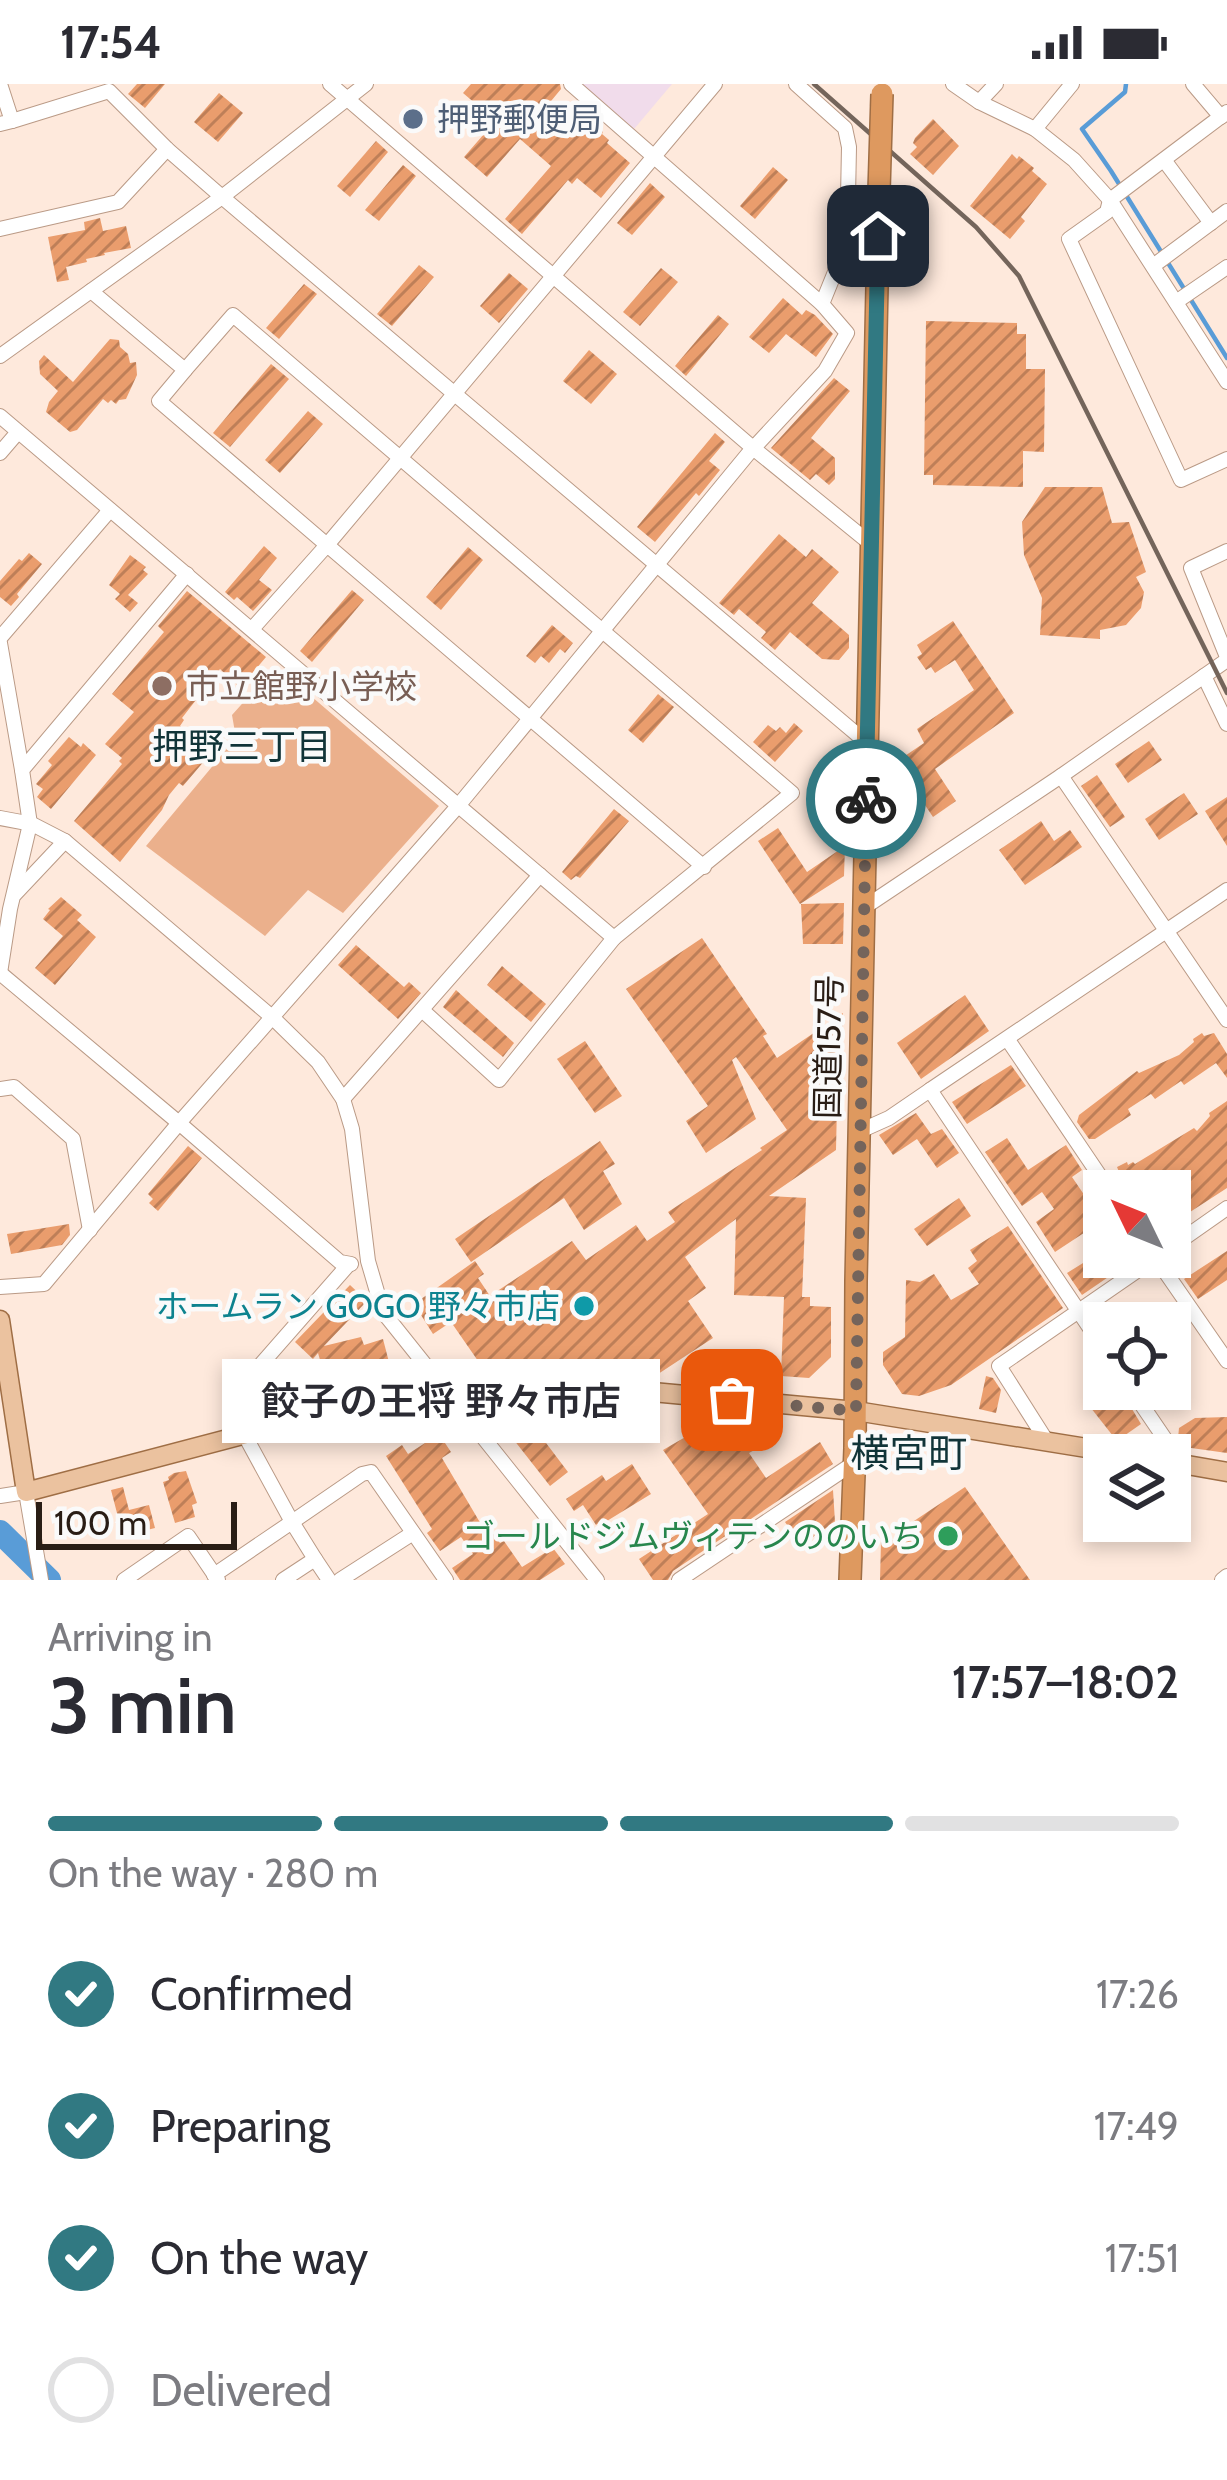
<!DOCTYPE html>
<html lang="en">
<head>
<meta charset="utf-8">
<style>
  :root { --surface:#fff; --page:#f7f7f7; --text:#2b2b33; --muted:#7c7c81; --line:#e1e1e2; --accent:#317982 }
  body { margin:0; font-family:Cabin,"Noto Sans JP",sans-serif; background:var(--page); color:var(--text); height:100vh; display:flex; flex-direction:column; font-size:45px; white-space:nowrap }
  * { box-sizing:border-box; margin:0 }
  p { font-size:39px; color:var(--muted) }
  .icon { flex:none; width:66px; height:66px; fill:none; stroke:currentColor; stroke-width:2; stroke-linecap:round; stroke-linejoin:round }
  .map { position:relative; height:1496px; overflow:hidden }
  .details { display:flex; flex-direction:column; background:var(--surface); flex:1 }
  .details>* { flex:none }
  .needle { width:78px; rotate:313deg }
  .tools { position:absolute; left:1083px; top:1086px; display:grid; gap:24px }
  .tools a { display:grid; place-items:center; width:108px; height:108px; border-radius:0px; background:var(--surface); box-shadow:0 6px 18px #0003; font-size:60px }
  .scale { position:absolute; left:36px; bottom:30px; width:201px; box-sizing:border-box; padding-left:12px; border:6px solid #291d15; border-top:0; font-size:33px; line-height:42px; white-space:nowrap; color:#291d15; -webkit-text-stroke:9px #fafafa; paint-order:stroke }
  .pin { position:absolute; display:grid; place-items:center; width:102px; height:102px; color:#fff; margin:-51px; border-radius:24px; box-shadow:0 6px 18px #0006 }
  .courier { position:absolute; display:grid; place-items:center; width:120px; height:120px; margin:-60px; border:9px solid #317982; border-radius:50%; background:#fff; color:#222; box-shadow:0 3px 15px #0007 }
  .bubble { position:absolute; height:84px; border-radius:0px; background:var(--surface); box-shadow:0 6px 18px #0003; font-size:39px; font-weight:600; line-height:84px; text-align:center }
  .summary em { font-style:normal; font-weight:600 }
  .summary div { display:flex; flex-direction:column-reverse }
  .summary { display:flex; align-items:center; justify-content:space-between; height:204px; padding:0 48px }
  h1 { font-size:78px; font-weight:600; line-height:90px }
  .bar { display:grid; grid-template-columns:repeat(4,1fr); gap:18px 12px; align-content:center; height:144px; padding:0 48px }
  .bar i { height:15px; border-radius:9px; background:var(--line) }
  .bar .on { background:var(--accent) }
  .bar p { grid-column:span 4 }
  ol { padding:0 48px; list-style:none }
  li { display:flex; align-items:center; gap:36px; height:132px }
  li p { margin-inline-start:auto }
  li .icon { padding:12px; border-radius:50%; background:var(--accent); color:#fff; stroke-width:4 }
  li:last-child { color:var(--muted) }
  li i { width:66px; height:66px; border:6px solid var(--line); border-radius:50% }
  .status { display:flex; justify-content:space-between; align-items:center; height:84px; padding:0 60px; background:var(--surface); direction:ltr }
  .status svg { height:33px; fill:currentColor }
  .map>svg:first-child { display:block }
  .industrial { fill:#f1dceb }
  .park { fill:#ebb08c }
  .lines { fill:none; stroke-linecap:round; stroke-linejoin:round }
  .stream { stroke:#599cd7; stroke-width:4.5 }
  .river { stroke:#599cd7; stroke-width:24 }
  .building { fill:url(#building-hatch) }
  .minor-casing { stroke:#ba9a86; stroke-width:16 }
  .major-casing { stroke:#9f6e45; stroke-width:21 }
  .highway-casing { stroke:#9f6e45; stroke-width:24 }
  .minor { stroke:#fff; stroke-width:14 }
  .major { stroke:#ebc29f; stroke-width:18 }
  .highway { stroke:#de995f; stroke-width:21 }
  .rail { stroke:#74655b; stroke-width:4.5 }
  .highway-bridge-casing { stroke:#9f6e45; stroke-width:24; stroke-linecap:butt }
  .highway-bridge { stroke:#de995f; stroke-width:21 }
  .done { stroke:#74645b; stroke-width:12; stroke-dasharray:0 21.6 }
  .route { stroke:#317982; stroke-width:15 }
  .service-dot { fill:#5c6f8a; stroke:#fafafa; stroke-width:4.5 }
  .education-dot { fill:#8d6e63; stroke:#fafafa; stroke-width:4.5 }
  .culture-dot { fill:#0f9aa8; stroke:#fafafa; stroke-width:4.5 }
  .leisure-dot { fill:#2e9e5b; stroke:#fafafa; stroke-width:4.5 }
  .labels { text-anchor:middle; stroke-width:9; stroke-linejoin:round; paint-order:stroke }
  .service-label { font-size:33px; fill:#4e5e75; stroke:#fafafa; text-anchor:start }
  .education-label { font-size:33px; fill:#785e54; stroke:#fafafa; text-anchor:start }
  .street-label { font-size:33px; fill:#291d15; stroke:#fafafa }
  .culture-label { font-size:33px; fill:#0d838f; stroke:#fafafa; text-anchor:end }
  .leisure-label { font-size:33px; fill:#27864d; stroke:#fafafa; text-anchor:end }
  .neighbourhood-label { font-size:36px; fill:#113438; stroke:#fafafa }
  .quarter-label { font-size:39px; fill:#113438; stroke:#fafafa }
</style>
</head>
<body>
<div class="status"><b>17:54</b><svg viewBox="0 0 49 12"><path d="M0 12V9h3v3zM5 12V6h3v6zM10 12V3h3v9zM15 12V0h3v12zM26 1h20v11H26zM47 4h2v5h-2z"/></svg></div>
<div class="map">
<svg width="1227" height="1496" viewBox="0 0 1227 1496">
  <defs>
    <pattern id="building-hatch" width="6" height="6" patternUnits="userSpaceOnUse" patternTransform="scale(3)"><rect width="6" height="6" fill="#ea9d6d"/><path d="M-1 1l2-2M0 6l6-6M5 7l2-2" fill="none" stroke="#be7f58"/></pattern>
  </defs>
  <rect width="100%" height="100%" fill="#fee9dc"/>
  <path class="industrial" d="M581,0h91l-38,45z"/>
  <path class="park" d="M276,582l163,140 -96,107 -35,-23 -43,46 -119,-90 90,-108 -4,-23z"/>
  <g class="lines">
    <path class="stream" d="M1126,0l-1,8 -43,37 29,42 116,187"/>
    <path class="river" d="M0,1448l49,48"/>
  </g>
  <g class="building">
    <path d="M137,0h28l-20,24 -17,-14z"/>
    <path d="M471,0h89l1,5 -19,23 33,25 16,-16 12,11 -1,2 7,6 -2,3 23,20 -29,35 -24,-20 -5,6 -4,-4 -46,54 -17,-15 46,-53 -31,-27 -33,38 -23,-20 20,-23 -5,-5 11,-13 -27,-23z"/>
    <path d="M219,9l24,20 -25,29 -24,-20z"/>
    <path d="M933,35l26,27 -26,29 -23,-21 7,-7 -4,-4 2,-5z"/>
    <path d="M376,57l12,11 -38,45 -13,-11z"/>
    <path d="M1012,70l5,5 2,-3 15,12 -2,3 15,13 -26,33 4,4 -15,18 -40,-33z"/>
    <path d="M403,81l13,11 -37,45 -14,-11z"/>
    <path d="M773,83l15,13 -33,39 -15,-13z"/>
    <path d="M650,99l15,14 -33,38 -15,-12z"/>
    <path d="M100,134l3,13 23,-5 5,22 -27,5 1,2 -19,4 1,3 -21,5 3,13 -12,2 -9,-45 37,-7 -1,-8z"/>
    <path d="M419,181l15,12 -42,49 -15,-12z"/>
    <path d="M661,184l17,14 -38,44 -17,-14z"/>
    <path d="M509,189l19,16 -29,34 -19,-17z"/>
    <path d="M304,200l13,10 -38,45 -13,-11z"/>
    <path d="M783,214l19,17 4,-5 9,5 18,19 -17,23 -30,-23 -17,19 -20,-16z"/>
    <path d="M718,231l11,9 -43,52 -11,-10z"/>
    <path d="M926,237l91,2v11h9v35h19l-1,83 -21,-1v36l-90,-2v-10h-9z"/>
    <path d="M110,255l9,1 1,7 8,7 2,9 6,-1 1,13 -11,24 -7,1 -3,4 -5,-4 -3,3 -5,-4 -26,31 -7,2 -24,-20 3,-10 9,-11 -18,-17 -1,-13 5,-6 29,27z"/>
    <path d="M589,266l28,24 -26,30 -28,-23z"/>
    <path d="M271,280l18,15 -59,68 -17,-14z"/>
    <path d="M834,294l16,13 -39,47 24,20v21l-6,6 -13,-11 -6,6 -39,-32z"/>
    <path d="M308,327l15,13 -43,49 -15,-13z"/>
    <path d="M715,349l10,9 -16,19 11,9 -21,26 -3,-3 -41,49 -18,-15z"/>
    <path d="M1045,403h57l10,36 17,-1 17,50 -10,5 8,15 -3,16 -15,17 -26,5v9l-60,-4 2,-37 -18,-43 -2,-33z"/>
    <path d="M779,450l27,23 6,-8 27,23 -27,31 37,32v13l-10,12 -17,-1 -32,-27 -15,18 -14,-12 5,-6 -27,-23 -5,6 -15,-12z"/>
    <path d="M264,462l13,12 -18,22 13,10 -19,21 -16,-14 -3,3 -9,-8z"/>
    <path d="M468,463l15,13 -42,50 -15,-13z"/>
    <path d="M29,469l13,11 -25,30 2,3 -8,9 -11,-9v-16l19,-22 3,2z"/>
    <path d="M130,471l16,12 -3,3 5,4 -20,21 10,8 -8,9 -15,-13 5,-5 -11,-9z"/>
    <path d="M352,506l12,10 -52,62 -12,-11z"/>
    <path d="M187,507l79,66 -26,31 -20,-19 -38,49 2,2 -4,6 31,27 -28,33 -4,-3 -10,12 -7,15 -42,52 -46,-41 48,-57 -3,-3 3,-3 -17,-14 29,-32 -22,-18 52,-62 -6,-6z"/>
    <path d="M953,537l61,92 -79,56 21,32 -23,16 -22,-33 -14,10v-17l-7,-11 34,-23 -7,-14 57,-39 -19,-30 -20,13 -4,-6 -5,3 -9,-13 5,-3 -5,-9z"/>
    <path d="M552,541l21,18 -8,10 -5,-4 -11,14 -8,-7 -6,7 -9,-7z"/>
    <path d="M658,610l16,13 -31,36 -15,-13z"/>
    <path d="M794,639l9,8 -28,31 -22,-20 15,-17 8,6 4,-4 6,6z"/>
    <path d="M69,653l12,10 2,-4 13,12 -45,54 -14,-12 6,-8 -7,-5 16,-19 -4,-4z"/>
    <path d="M1149,657l13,19 -34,23 -13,-19z"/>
    <path d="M1097,691l28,42 -15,10 -29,-41z"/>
    <path d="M1184,709l14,21 -39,26 -14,-21z"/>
    <path d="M1227,713v49l-22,-35z"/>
    <path d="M614,725l15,12 -49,57 -4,-2 -5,4 -9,-8z"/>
    <path d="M1041,737l13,20 16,-11 12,17 -57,38 -26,-35z"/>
    <path d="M778,744l29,44 38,-26 -1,30 -44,28 -42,-63z"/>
    <path d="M61,813l21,18 -5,5 19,17 -41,48 -20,-17 28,-32 -20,-17 7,-9 -2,-1z"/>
    <path d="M844,819l-1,41h-40l-2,-40z"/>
    <path d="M702,854l65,96 -4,2 14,22 66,-45v43l-12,7 -1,38 7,4 -1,45 -67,46 37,2 -4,99h8v9l21,1v50l-22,21 -28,-2 3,-79 -50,-2 2,-76 -51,38 21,31 -18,13 25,37 -61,40h-7l-4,-4 -156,-3 -34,-49 -18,12 -19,-30 61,-43 9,13 -6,4 12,18 82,-55 14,19 50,-35 11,16 28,-19 -7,-10 94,-62 -2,-2 27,-18 -51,-73 -4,3 24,59 -50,34 -20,-32 22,-15 -82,-117z"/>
    <path d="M356,861l48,42 5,-5 12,11 -23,26 -60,-54z"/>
    <path d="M502,882l44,38 -15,18 -44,-37z"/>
    <path d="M456,906l58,53 -11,14 -60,-50z"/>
    <path d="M965,911l24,36 -68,48 -24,-36z"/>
    <path d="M1202,949l2,3 10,-3 13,21v24l-11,-15 -32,22 -3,-4 -26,18 -4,-5 -23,15 3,6 -36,24h-6l-12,-17 2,-7 58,-44 2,2 40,-18 15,-13 -1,-3z"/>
    <path d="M585,957l37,55 -27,17 -38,-54z"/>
    <path d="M1011,981l15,21 -59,38 -15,-22z"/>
    <path d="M1227,1017v87l-57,37v-24l16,-11 -14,-20 -19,20 -13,-5 -6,6 -3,-5 -6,5 -10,-17 4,-2 -2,-5 10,-5 1,3 5,-3 2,2 59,-36 3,3 13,-15 -1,-3z"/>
    <path d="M916,1029l15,21 11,-5 17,24 -22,15 -20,-29 -24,16 -14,-20z"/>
    <path d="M1007,1054l21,32 38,-25 16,25 -10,7 30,44 -47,31 -19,-30 18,-13 -12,-17 -20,14 -37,-54z"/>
    <path d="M600,1057l15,23 -12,7 19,33 -38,26 -20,-32 -93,64 -16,-23z"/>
    <path d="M188,1062l14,12 -44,53 -9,-8 4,-4 -5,-5z"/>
    <path d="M959,1114l12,18 -44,30 -13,-17z"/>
    <path d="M69,1140l1,11 -8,10 -51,9 -4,-20z"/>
    <path d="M1008,1142l55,82 -112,77 -32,11 -17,-2 -19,-29v-13l22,-15 1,-57 14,2 14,-8 17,26 28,-16 -11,-16 9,-7 -7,-11z"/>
    <path d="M1104,1166v7h9l7,12 -38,26 -15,-22z"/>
    <path d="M1227,1167v29l-29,19 -14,-20z"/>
    <path d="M350,1201l17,16 -43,45 37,-9 3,8 19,-6 8,31 -17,5 -3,-10 -23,7 4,17 -22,5 -12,-41 -5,6 -18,-17z"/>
    <path d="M986,1292l7,2 8,12 -5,23 -17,-4z"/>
    <path d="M1108,1305h12l21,35 -20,14 -8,-2 -26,-33z"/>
    <path d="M518,1322l50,66 -18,14 -40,-51 -6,3 -10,-13 6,-17z"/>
    <path d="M603,1325h31l20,5 -33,22z"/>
    <path d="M725,1330l12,17 8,-7 15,23 -11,6 17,25 54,-36 13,22 -160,107 -5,9h-15l-14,-21 69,-45 -45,-64z"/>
    <path d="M1227,1333v36l-43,-6 -6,-9 1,-10 16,-10z"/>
    <path d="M439,1350l12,18 -9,6 43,73 4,-3 11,15 4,-2 18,26 31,-19 12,16 -25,16h-80l-8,-12 21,-14 -12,-17 -21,14 -13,-18 5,-4 -46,-73 16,-11 6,9z"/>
    <path d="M632,1380l19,30 -49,30 -2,-2 -4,3 -13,-20 -9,6 -8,-12 36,-24 4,6z"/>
    <path d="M186,1387l11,32 -5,2 3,12 -20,6 -12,-41 6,-2 -1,-3 6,-4z"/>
    <path d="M123,1403l6,23 20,-5 6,23 -32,8 -12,-46z"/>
    <path d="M965,1403l65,93h-150l1,-39 15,-1v-7z"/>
    <path d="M833,1406l2,32 -34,23 -16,-23z"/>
  </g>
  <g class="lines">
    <g class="minor-casing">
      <g id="minor">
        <path d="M0,0l12,37 -12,3"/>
        <path d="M330,0l423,364 118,96"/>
        <path d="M571,0l251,220"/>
        <path d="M953,0l26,18 56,27 39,31 36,40 117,182"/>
        <path d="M1193,0l28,33"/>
        <path d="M979,18l17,-18"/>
        <path d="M1227,28l-117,88 -3,12 -38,27 112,241 46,-21"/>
        <path d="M12,37l97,-30 58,58 55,48 644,545"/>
        <path d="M1035,45l37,-45"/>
        <path d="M1164,76l47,63"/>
        <path d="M0,145l118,-27 49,-53"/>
        <path d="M1153,182l74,-55"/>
        <path d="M91,207l94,79 -26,31 168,144 388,-461"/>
        <path d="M1176,218l51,-35"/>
        <path d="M0,272l222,-159 144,-113"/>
        <path d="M0,332l614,522 178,-145 -559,-478 -48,55"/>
        <path d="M0,369l18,-21"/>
        <path d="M1227,467l-36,17 36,89"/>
        <path d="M252,545l75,-84 377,322"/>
        <path d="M0,554l110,-128"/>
        <path d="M0,559l22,127"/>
        <path d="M1204,592l23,48"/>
        <path d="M1061,692l166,244"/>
        <path d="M0,734l32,6 33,17 207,176 46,45 25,37 9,30 16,132 15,51 214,268"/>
        <path d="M15,810l50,-53"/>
        <path d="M865,823l196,-131 166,-116"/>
        <path d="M0,889l179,150 161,139 11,2"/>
        <path d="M0,889l10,-64 20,-85 -8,-54 165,-196"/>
        <path d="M422,926l77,70 115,-142"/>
        <path d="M1008,956l102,151"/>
        <path d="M0,1005l14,-2 59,52 17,91"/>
        <path d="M343,1015l197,-224"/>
        <path d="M860,1047l29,-13 41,-28"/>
        <path d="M1170,1164l57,-40"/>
        <path d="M1155,1173l72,104"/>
        <path d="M349,1180l-114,130 9,40 48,88 70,-48 9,-2 75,108"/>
        <path d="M0,1203l44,-3 135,-161 279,-317 290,-352 77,-83 22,-38 -25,-29 13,-32 13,-75 1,-50 -4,-19 -49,-44"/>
        <path d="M1104,1265l-174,-259 297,-200"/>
        <path d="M1131,1305l51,75"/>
        <path d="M1046,1356l-47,-74 158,-109"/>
        <path d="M0,1412l26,-4 15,88"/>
        <path d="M315,1475l14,21"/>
        <path d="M214,1491l78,-53 23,37 -32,21"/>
        <path d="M124,1496l64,-44 30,44"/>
        <path d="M340,1496l73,-47"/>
        <path d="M679,1496l175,-117"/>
        <path d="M1222,1496l5,-4"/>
      </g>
    </g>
    <g class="major-casing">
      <g id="major">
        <path d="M0,1236l26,172 289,-76 133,-23 82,-8 101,5 225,21 274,44"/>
        <path d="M1170,1378l57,10"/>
      </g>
    </g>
    <g class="highway-casing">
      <path id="highway" d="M850,1496l5,-132 1,-167 23,-1090"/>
    </g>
    <use href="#minor" class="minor"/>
    <use href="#major" class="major"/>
    <use href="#highway" class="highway"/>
    <path class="rail" d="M814,0l162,143 43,49 208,417"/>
    <g class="highway-bridge-casing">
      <path id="highway-bridge" d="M879,107l3,-97"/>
    </g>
    <use href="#highway-bridge" class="highway-bridge"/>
  </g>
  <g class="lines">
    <path class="done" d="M732,1316l124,11 10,-612"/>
    <path class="route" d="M866,715l12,-563"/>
  </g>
  <circle class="service-dot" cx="413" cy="35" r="12"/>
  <circle class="education-dot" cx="162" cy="602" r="12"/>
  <circle class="culture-dot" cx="584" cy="1222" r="12"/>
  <circle class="leisure-dot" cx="948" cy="1452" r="12"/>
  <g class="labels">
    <g class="service-label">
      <text x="437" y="47">押野郵便局</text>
    </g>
    <g class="education-label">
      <text x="186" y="614">市立館野小学校</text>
    </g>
    <g class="street-label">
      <text transform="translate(828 963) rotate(-89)" y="12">国道157号</text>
    </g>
    <g class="culture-label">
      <text x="560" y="1234">ホームラン GOGO 野々市店</text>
    </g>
    <g class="leisure-label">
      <text x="924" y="1464">ゴールドジムヴィテンののいち</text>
    </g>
    <g class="neighbourhood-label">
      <text x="242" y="675">押野三丁目</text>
    </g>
    <g class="quarter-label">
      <text x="909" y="1383">横宮町</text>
    </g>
  </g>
</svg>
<div class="tools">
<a><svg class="needle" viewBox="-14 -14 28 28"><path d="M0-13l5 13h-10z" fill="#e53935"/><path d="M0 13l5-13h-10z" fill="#7c7c81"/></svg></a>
<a><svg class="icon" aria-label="locate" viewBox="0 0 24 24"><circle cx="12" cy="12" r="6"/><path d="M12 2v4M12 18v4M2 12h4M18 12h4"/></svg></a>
<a><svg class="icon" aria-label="layers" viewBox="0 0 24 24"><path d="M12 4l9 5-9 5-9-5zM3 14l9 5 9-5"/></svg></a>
</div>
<div class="scale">100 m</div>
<div class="pin" style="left:732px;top:1316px;background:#ea580c"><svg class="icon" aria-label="bag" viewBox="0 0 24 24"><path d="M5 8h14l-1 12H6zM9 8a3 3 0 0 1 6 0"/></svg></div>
<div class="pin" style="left:878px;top:152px;background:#1f2937"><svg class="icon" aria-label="home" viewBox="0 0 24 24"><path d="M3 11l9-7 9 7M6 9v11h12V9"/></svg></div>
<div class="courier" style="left:866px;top:715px"><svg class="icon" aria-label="bike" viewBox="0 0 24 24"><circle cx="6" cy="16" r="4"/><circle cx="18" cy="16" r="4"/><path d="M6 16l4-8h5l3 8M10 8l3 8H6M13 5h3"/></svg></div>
<div class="bubble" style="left:222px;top:1275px;width:438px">餃子の王将 野々市店</div>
</div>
<section class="details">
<div class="summary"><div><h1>3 min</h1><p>Arriving in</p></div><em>17:57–18:02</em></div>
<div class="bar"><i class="on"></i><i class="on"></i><i class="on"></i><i></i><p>On the way · 280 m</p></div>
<ol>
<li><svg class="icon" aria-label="check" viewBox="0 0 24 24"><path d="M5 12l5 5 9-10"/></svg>Confirmed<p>17:26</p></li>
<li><svg class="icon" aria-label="check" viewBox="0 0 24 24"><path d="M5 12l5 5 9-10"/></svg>Preparing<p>17:49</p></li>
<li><svg class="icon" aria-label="check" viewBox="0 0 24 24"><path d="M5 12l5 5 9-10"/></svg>On the way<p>17:51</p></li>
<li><i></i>Delivered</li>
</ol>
</section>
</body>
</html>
